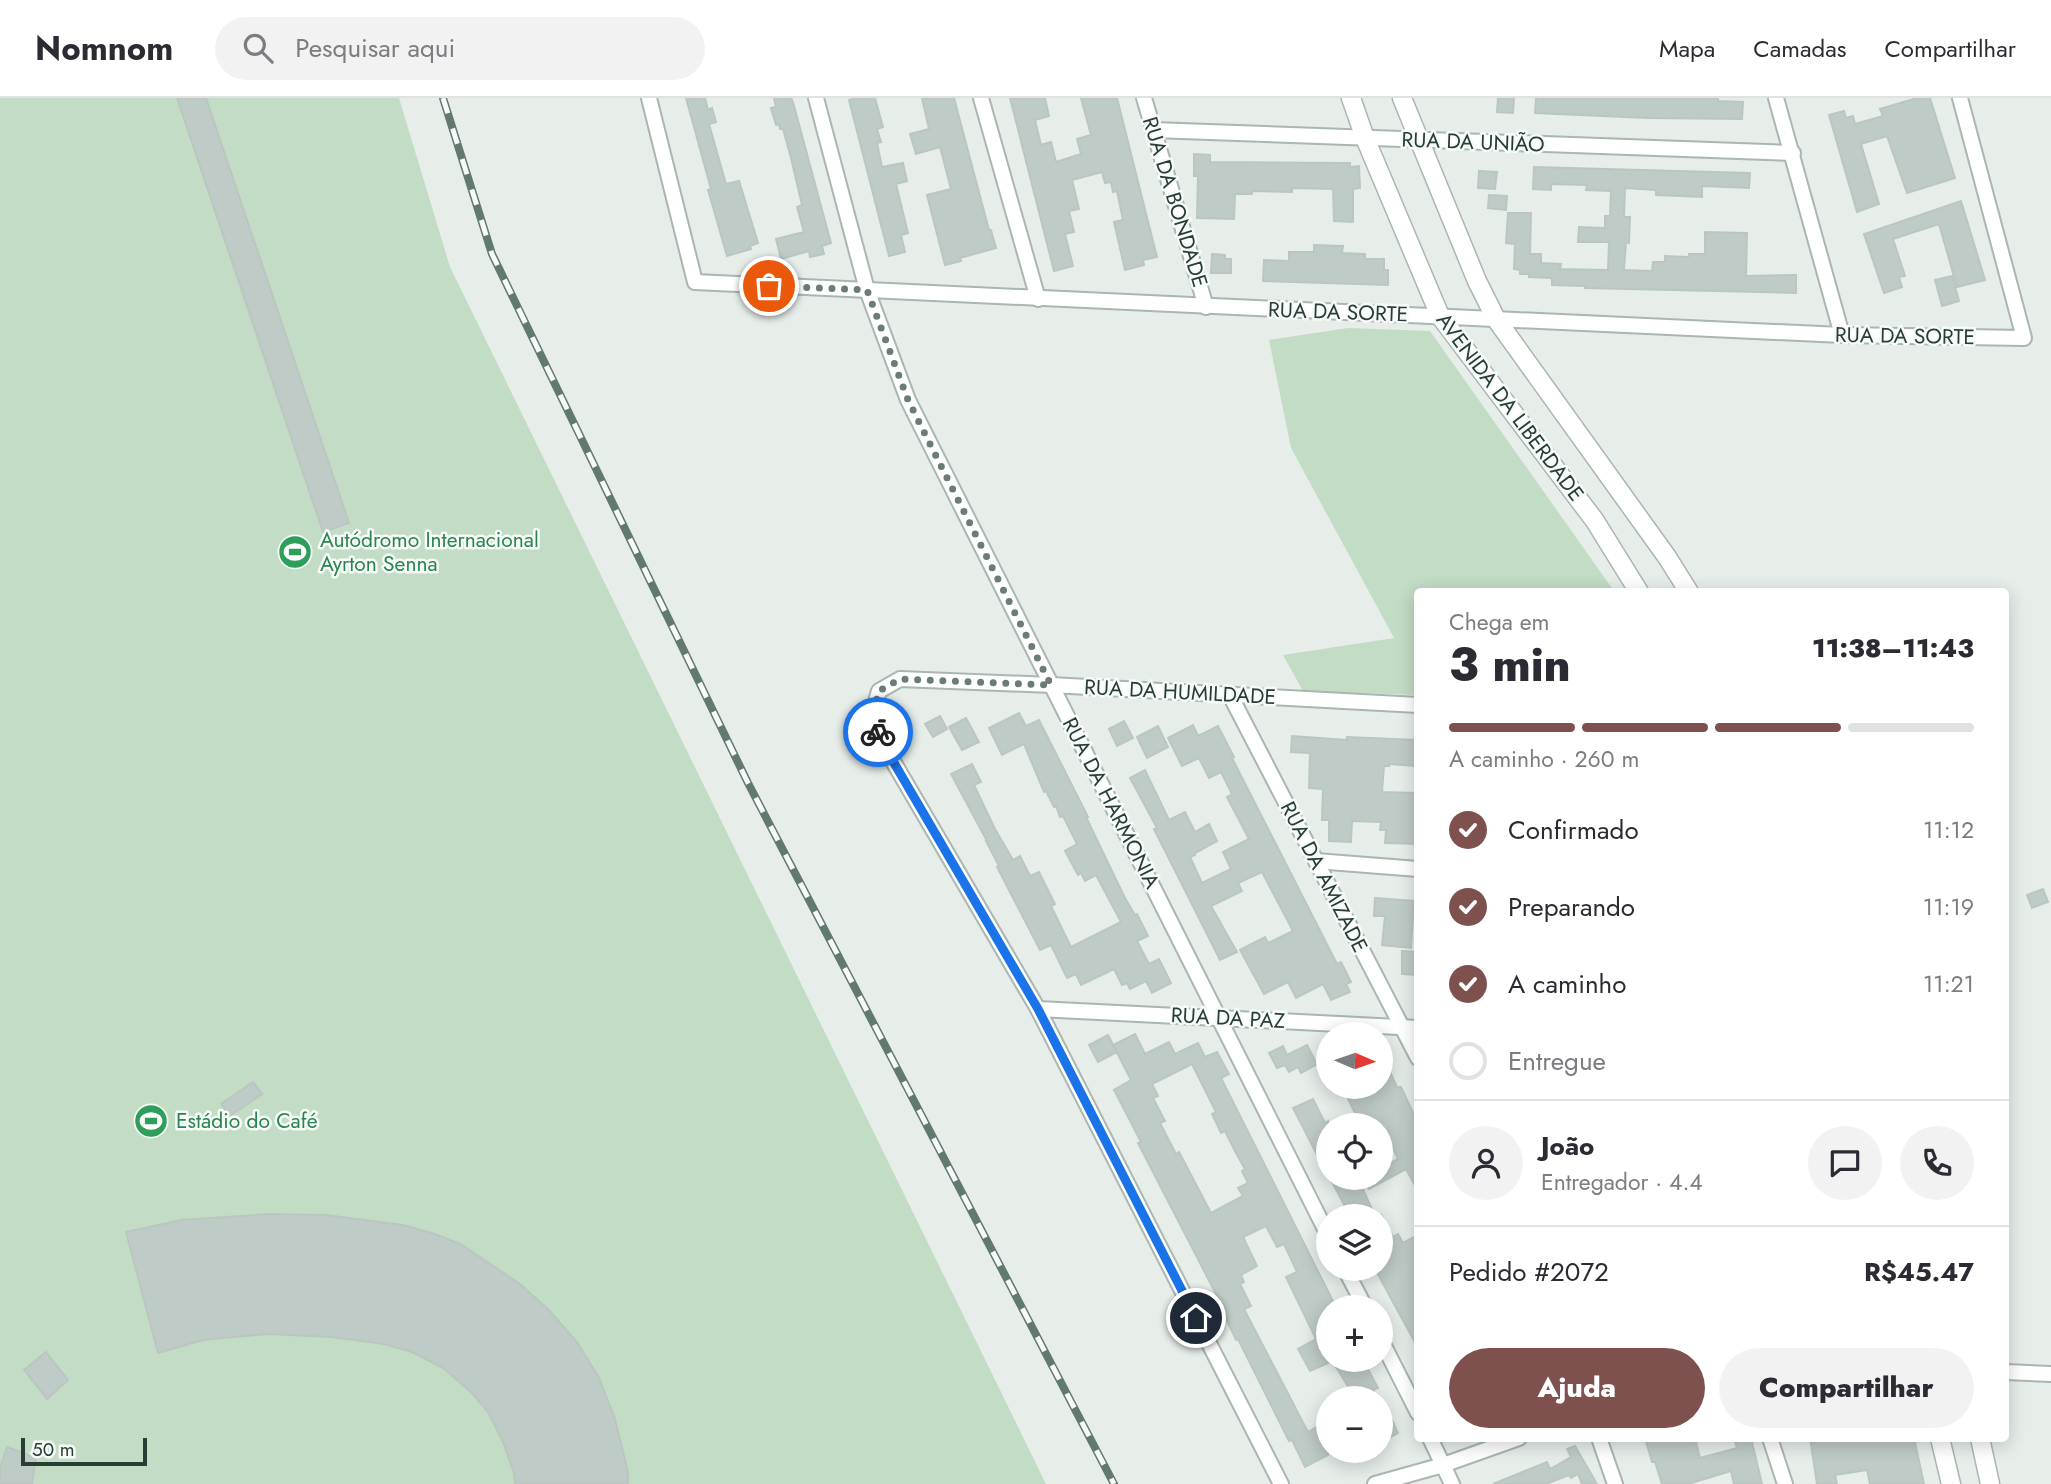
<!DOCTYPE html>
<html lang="pt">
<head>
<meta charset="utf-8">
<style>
  :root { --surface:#fff; --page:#f2f2f3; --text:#2b2b33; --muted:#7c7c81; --line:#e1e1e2; --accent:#7e504e }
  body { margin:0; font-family:Jost,sans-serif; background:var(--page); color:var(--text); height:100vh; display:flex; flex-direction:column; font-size:26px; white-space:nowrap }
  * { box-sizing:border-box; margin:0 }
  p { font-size:23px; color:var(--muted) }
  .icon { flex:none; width:38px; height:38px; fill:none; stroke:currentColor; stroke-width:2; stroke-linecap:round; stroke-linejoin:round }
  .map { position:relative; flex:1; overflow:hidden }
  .drawer { position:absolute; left:1414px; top:490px; width:595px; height:854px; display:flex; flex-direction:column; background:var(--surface); border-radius:7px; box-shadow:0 4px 18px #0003 }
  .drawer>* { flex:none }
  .needle { width:46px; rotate:92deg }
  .buttons { position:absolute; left:1316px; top:924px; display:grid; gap:14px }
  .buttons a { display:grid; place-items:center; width:77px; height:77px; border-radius:50%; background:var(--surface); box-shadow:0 4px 18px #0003; font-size:35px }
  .scale { position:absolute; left:21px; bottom:18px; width:126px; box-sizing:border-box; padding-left:7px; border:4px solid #273e35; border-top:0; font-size:19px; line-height:24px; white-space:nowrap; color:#273e35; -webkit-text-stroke:5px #f7faf8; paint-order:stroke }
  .pin { position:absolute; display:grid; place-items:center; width:60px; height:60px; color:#fff; margin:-30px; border:4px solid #fff; border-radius:50%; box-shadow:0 2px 7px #0007 }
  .courier { position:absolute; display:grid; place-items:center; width:70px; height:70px; margin:-35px; border:5px solid #1a73e8; border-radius:50%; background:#fff; color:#222; box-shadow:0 2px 9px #0007 }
  .head em { font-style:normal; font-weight:800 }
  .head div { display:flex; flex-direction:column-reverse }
  .head { display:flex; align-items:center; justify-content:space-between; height:119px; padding:0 35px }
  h1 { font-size:46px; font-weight:800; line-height:52px }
  .bar { display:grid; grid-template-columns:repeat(4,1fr); gap:10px 7px; align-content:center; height:84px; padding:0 35px }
  .bar i { height:9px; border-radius:5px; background:var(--line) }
  .bar .on { background:var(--accent) }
  .bar p { grid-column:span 4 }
  .line { display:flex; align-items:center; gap:18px; padding:0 35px; border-top:2px solid var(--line) }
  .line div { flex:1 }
  .round { display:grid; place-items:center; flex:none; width:74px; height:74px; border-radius:37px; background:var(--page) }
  ol { padding:0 35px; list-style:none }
  li { display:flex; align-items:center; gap:21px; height:77px }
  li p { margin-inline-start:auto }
  li .icon { padding:7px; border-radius:50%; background:var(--accent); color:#fff; stroke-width:4 }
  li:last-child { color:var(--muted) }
  li i { width:38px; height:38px; border:4px solid var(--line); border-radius:50% }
  .primary-button { display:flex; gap:14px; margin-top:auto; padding:14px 35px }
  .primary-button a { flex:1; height:80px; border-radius:42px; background:var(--accent); color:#fff; font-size:28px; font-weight:800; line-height:80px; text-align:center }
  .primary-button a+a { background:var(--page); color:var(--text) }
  header { display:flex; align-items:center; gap:42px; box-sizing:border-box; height:98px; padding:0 35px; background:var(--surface); border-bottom:2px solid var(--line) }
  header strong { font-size:33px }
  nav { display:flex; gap:38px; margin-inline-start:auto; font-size:24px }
  .search { width:490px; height:63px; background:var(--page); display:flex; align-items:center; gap:18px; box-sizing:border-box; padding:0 24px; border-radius:38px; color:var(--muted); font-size:26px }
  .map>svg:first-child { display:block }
  .green { fill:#c3dcc6 }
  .building { fill:#bfcbc6; stroke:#bac7c0; stroke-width:2; fill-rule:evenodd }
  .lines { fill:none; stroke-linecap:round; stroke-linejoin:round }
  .minor-casing { stroke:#aab6b0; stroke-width:18 }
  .tertiary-casing { stroke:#aab6b0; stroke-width:21 }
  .minor { stroke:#fff; stroke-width:14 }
  .tertiary { stroke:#fff; stroke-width:18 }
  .rail-casing { stroke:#627970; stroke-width:8 }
  .rail { stroke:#f7faf8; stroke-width:5; stroke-dasharray:16; stroke-linecap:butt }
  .done { stroke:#6a7c74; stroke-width:7; stroke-dasharray:0 12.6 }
  .route { stroke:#1a73e8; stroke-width:9 }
  .labels { text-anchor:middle; stroke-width:5; stroke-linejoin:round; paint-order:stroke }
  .street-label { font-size:21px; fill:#273e35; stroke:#f7faf8 }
  .leisure-label { font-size:21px; fill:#27864d; stroke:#f7faf8; text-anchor:start }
</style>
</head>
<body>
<header>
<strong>Nomnom</strong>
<div class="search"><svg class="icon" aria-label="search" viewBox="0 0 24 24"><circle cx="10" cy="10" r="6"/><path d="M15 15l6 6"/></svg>Pesquisar aqui</div>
<nav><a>Mapa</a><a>Camadas</a><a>Compartilhar</a></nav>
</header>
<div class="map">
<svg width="2051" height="1386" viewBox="0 0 2051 1386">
  <rect width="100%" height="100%" fill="#e7eeea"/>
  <g class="green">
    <path d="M0,0h399l51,169 596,1217h-1046z"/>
    <path d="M1348,230l82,3 184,260 -196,1 -1,103 -114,-4 -20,-36 111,-17 -103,-190 -22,-108z"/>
  </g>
  <g class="building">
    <path d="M177,0h29l143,425 -26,9z"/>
    <path d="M686,0h19l3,12 4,-2 4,14 -7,2 17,60 13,-3 19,62 -8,3 1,3 -24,7 -19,-66 3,-1z"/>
    <path d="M774,0h17l2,4 38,141 -9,3 2,8 -14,3 -1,-6 -28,8 -5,-20 28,-7 -7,-25 5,-2 -11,-47 -8,-29h-3l-1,-5 -3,1 -5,-17 5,-1z"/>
    <path d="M856,0h19l8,29 -6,2 4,13 -4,1 5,24 21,-4 4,18 -11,3 12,49 -7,2 4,17 -16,4 -40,-156z"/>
    <path d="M922,0h32l35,132h2l5,18 -36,10 1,3 -16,4 -18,-70 24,-6 -11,-42 -24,7 -6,-20 19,-5z"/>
    <path d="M1010,0h35l4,18 -14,4 6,25 10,-3 5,20 25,-8 -4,-15 14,-4 -10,-37h36l40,159 -14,3 1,5 -19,5 -11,-48 9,-2 -6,-29 -4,1 -2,-10 -6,1 -3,-11 -30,8 7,29 -10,2 5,21 -9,2 8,32 -19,5z"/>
    <path d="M1498,0h16l-1,15 -16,-1z"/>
    <path d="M1536,0h182v3l25,1 -1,17 -94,-1 -113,-5z"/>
    <path d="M1917,0h13l25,80 -48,15 -20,-57 -26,8 18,60 -22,8 -28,-97 15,-4 2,7 7,-2 2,8 28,-8 -3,-7z"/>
    <path d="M1194,56l16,1v7l140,1v4l9,-1 1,22 -7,1v33l-19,-1 -1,-32 -41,-1v4l-40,-1v3h-17l-1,25 -37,-1 1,-42h-4z"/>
    <path d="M1534,69l216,6 -1,15 -47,-2v11l-46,-2v-5l-31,-2 -1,29h6l-1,26 -3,-1 -2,28 28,1 1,-9h12v-6l24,1v-3h16v-22l42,1 -1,43 50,-1v18l-211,-5v-2l-33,-1v-7l-23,-1v-3h-9v-4l-6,-1 1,-25 -9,-1 2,-30h23l-1,41h11v9l20,1 -1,5 48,1 1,-28h-31l1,-15 26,1v-12h5l1,-25 -25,-1 1,-5 -36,-1v6l-18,-1z"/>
    <path d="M1479,73l18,1 -2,17 -17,-1z"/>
    <path d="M1489,97l18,1 -1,14 -18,-2z"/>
    <path d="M1961,103l24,79 -28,7 -18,-63 -46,15 12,37 -6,1 3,10 -18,6 -20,-59z"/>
    <path d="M1314,147l29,1 -1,7 23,1v5h19v11h4v15l-125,-4 1,-21 25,1v-9h25z"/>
    <path d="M1212,156l13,1v4h6v14h-20z"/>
    <path d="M1952,178l7,25 -17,5 -7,-26z"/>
    <path d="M1019,615l7,13 13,-6 49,97h-2l24,50 15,31 10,17 2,-1 11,22 -11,5 12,23 10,-5 12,24 -19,10 -6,-12 -16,8 -3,-6 -5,2 -8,-16 -33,16 -5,-11 -9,4 -16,-33 -11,5 -43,-83 2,-1 -13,-25h1l-36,-67 21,-10 9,18 -7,3 21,44 18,31 7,-4 10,20 9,-4 16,32 -4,2 20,41 50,-25 -25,-47 -11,6 -4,-8 -3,2 -13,-24 12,-7 -14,-28 -3,1 -4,-11 -2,1 -8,-16 -2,1 -20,-48 -22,11 -13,-27z"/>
    <path d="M940,618l7,13 -14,8 -8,-13z"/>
    <path d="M966,620l13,24 -17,8 -13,-23z"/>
    <path d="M1124,623l9,17 -16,8 -8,-17z"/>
    <path d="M1193,627l5,11 20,-10 16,31 -2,1 105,206 4,-2 10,20 -5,2 4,8 -19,8 -8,-16 -27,14 -8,-16 -24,12 -24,-44 25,-13 3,6 25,-12 -31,-59 -24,11 4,8 -31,15 26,46 -17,8 -66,-131 3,-1 -27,-50 15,-8 24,50 16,-8 10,20 14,-8 8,17 -22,12v2l-5,2 12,26 29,-14 -8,-17 26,-13 -22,-42 5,-3 -11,-22 -12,6 -10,-20 -17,8 -14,-28z"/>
    <path d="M1158,628l10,21 -21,11 -10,-21z"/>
    <path d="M1292,638l55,4v-3l71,3 -3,26 -26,-2v2h-5l-2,26 35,1 1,51 -33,-1 1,-13h-6l1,-8 -29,-1 -1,21 -22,-1v-21h-7l1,-31 -14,-1 1,-35 -19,-1z"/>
    <path d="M2043,791l5,13 -16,6 -5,-13z"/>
    <path d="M1375,800l39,3 -3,47 -29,-3 3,-29h-11z"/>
    <path d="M1402,853l16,1v23l-16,-1z"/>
    <path d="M1135,936l10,20 24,-12 6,12 23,-11 7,14 12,-5 12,22 -8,4 115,229h-8v56l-18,8 -12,-22 18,-10 -30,-62 11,-5 -13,-28 -7,3 -11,-21 -23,11 14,29 -16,9 3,7 -4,2 11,22 -7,3 64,123 13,-7 3,7 4,-2v25l-23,12 -13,-27 -3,1 -51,-102 -2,1 -20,-43 1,-1 -79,-153 3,-1 -27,-52 17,-10 -18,-35zM1192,966l24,48 -4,2 9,19 4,-2 11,22 9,16 -3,2 6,12 -10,5 5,8 -32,17 -32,-61 -3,2 -16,-31 5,-2 -12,-23 5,-2 -6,-12z"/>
    <path d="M1108,937l9,17 -19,10 -9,-17z"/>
    <path d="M1307,947l10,19 -16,9 -3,-6 -9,5 -4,-7 -8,3 -8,-15 14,-7 4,9z"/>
    <path d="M1381,955l16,34h4l17,36v68l-12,-22 -37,20 -6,-11h18v-10l17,-9 -16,-34h-21l-13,-26 11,-6 -3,-6h25z"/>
    <path d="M253,984l9,12 -32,22 -9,-12z"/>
    <path d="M1313,1001l12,24 3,-2v55l-35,-68z"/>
    <path d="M1330,1080h28l17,38h-25z"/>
    <path d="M269,1116l57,1 77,10 32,9 27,11 58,39 29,26 28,32 22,36 16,41 13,53v12h-113l-1,-11 -11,-31 -15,-30 -17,-20 -28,-24 -31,-16 -28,-8 -53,-7 -63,-3 -65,6 -45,13 -32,-121 55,-12z"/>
    <path d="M1381,1116l12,23 5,-3 5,9 15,-8v113l-43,-79h6z"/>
    <path d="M46,1254l22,28 -21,19 -23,-29z"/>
    <path d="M1350,1262h13l15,28 -5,2 2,5 -7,3h-13l-19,-31z"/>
    <path d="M1392,1322l6,13 -17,9v-17z"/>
    <path d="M1645,1340h50l5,20 37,-10 -3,-10h17l11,46h-28l-3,-13 -43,13h-26l-7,-22h-3z"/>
    <path d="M1810,1340h104l10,46h-54l-3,-14 -32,5 2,9h-20z"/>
    <path d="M1575,1348l22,38h-15l-4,-10 -7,4 -2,-3 -23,9h-53l54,-22 3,7 21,-12 -4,-8z"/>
    <path d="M7,1349l29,11 -4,26h-32v-16z"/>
  </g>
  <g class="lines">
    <g class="minor-casing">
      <g id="minor">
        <path d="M649,0l46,184 1147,53 182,3 -64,-240"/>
        <path d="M816,0l51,192 41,110 420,835"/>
        <path d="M981,0l57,201"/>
        <path d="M1144,0l62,209"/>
        <path d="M1776,0l66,237"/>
        <path d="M1153,32l640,23"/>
        <path d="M1230,597l188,363"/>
        <path d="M1316,763l102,8"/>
        <path d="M1038,911l380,19"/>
        <path d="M1345,1171l20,38"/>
        <path d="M1381,1242l37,73"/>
        <path d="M2006,1274l45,2"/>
        <path d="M1430,1340l22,46"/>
        <path d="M1599,1340l16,46"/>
        <path d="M1770,1340l15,46"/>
        <path d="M1281,1386l-243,-475 -158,-270 -7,-27 6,-21 21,-12 151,6 367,20"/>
        <path d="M1375,1386l68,-19 76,-27"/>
      </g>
    </g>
    <g class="tertiary-casing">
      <g id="tertiary">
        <path d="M1351,0l14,40 75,178 155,205 44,71"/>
        <path d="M1402,0l75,183 19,38 171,238 22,35"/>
        <path d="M1940,1340l11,46"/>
        <path d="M1980,1340l10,46"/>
      </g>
    </g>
    <use href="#minor" class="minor"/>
    <use href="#tertiary" class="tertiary"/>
    <g class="rail-casing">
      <path id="rail" d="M443,0l49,156 256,529 366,701"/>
    </g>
    <use href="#rail" class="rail"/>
  </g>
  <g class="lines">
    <path class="done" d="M769,188l98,4 41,110 143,285 -151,-6 -21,12 -6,21 5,20"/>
    <path class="route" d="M878,634l2,7 158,270 158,309"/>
  </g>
  <defs>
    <g id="stadium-disc" transform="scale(1.75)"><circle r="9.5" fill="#2e9e5b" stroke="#f7faf8"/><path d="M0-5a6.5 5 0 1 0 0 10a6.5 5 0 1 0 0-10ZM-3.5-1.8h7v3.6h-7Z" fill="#fff"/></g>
  </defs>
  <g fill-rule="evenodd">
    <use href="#stadium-disc" x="295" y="454"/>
    <use href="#stadium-disc" x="151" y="1023"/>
  </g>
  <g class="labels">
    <g class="street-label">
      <text transform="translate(1473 44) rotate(2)" y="7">RUA DA UNIÃO</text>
      <text transform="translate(1175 104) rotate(73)" y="7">RUA DA BONDADE</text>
      <text transform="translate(1338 214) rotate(2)" y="7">RUA DA SORTE</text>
      <text transform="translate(1905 238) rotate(1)" y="7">RUA DA SORTE</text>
      <text transform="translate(1510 309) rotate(53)" y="7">AVENIDA DA LIBERDADE</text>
      <text transform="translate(1180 594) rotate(3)" y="7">RUA DA HUMILDADE</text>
      <text transform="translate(1111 705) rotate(63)" y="7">RUA DA HARMONIA</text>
      <text transform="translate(1324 779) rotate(63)" y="7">RUA DA AMIZADE</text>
      <text transform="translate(1228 920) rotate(3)" y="7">RUA DA PAZ</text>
    </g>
    <g class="leisure-label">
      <text x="320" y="449">Autódromo Internacional<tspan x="320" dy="24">Ayrton Senna</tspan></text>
      <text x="176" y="1030">Estádio do Café</text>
    </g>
  </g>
</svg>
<div class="buttons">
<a><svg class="needle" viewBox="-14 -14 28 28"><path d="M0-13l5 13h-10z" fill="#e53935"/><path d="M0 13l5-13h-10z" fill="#7c7c81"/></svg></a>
<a><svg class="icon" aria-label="locate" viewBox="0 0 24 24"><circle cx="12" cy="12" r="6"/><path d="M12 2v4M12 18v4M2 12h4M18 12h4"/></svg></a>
<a><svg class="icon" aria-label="layers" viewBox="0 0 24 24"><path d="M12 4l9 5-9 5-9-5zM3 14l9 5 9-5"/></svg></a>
<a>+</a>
<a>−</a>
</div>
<div class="scale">50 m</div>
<div class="pin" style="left:769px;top:188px;background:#ea580c"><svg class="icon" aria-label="bag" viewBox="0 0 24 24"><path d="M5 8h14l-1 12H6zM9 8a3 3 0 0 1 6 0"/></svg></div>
<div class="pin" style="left:1196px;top:1220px;background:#1f2937"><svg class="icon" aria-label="home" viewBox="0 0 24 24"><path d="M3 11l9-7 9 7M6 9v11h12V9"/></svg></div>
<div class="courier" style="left:878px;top:634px"><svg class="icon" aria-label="bike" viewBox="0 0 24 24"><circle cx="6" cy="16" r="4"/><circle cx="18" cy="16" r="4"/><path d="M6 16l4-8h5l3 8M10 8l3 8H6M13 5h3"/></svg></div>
<section class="drawer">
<div class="head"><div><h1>3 min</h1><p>Chega em</p></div><em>11:38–11:43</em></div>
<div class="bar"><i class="on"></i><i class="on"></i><i class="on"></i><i></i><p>A caminho · 260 m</p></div>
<ol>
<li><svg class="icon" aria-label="check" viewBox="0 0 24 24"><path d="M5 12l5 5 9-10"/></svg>Confirmado<p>11:12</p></li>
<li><svg class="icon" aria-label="check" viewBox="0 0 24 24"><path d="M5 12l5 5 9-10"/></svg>Preparando<p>11:19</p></li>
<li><svg class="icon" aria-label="check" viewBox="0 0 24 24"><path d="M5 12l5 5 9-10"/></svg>A caminho<p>11:21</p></li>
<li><i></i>Entregue</li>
</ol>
<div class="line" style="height:126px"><a class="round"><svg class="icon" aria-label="person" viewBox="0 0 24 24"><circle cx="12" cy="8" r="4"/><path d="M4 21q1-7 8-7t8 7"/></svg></a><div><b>João</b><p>Entregador · 4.4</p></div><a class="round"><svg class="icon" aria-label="chat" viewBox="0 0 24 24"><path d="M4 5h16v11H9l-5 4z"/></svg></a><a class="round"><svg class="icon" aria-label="phone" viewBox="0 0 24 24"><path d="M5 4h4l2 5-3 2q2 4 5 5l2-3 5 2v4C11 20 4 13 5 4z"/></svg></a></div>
<div class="line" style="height:91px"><div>Pedido #2072</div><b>R$45.47</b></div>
<div class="primary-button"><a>Ajuda</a><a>Compartilhar</a></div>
</section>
</div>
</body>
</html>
